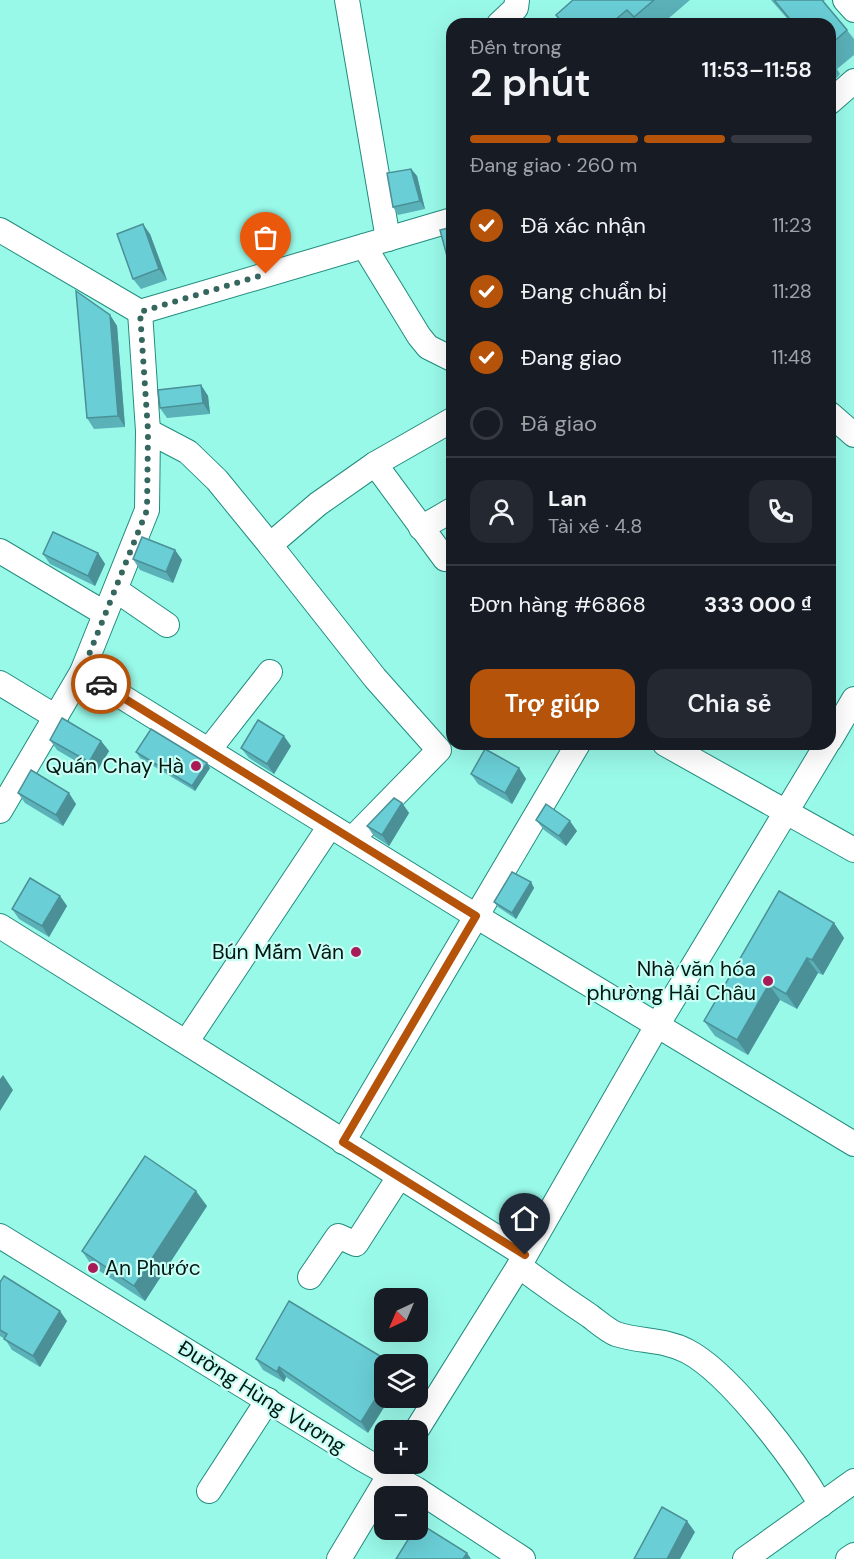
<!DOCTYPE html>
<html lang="vi">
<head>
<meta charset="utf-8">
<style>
  :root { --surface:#171b24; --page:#242831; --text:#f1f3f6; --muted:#9ea1a6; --line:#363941; --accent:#b45309 }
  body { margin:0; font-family:"DM Sans",sans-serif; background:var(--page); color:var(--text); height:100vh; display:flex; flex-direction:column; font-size:22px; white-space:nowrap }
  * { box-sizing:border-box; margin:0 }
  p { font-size:20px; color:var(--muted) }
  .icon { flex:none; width:33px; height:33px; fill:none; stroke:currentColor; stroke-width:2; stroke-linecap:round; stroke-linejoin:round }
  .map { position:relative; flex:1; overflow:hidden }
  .drawer { position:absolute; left:446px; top:18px; width:390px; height:732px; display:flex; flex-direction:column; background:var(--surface); border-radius:18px; box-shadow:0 6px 24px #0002 }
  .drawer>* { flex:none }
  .needle { width:39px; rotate:224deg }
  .buttons { position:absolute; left:374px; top:1288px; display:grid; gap:12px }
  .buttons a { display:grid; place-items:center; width:54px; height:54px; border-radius:12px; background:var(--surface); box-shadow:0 6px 24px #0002; font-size:30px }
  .pin { position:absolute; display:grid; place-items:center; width:51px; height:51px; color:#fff; margin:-62px -26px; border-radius:50% 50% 50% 0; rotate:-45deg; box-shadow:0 0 6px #0007 }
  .pin .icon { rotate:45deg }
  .courier { position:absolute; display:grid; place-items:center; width:60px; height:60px; margin:-30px; border:4px solid #b45309; border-radius:50%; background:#fff; color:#222; box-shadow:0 2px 8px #0007 }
  .overview em { font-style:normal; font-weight:600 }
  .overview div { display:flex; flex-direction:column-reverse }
  .overview { display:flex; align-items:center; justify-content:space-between; height:102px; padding:0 24px }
  h1 { font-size:39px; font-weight:600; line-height:45px }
  .bar { display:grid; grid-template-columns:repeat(4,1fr); gap:9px 6px; align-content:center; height:72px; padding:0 24px }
  .bar i { height:8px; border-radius:4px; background:var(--line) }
  .bar .current { background:var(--accent) }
  .bar p { grid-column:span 4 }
  .line { display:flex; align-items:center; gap:15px; padding:0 24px; border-top:2px solid var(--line) }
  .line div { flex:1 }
  .round { display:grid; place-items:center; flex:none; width:63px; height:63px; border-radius:18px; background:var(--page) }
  ol { padding:0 24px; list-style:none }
  li { display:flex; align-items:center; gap:18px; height:66px }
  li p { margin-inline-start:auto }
  li .icon { padding:6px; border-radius:50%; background:var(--accent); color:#fff; stroke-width:4 }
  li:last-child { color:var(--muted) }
  li i { width:33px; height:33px; border:3px solid var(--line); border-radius:50% }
  .button { display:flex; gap:12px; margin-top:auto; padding:12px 24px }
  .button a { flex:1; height:69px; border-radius:18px; background:var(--accent); color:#fff; font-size:24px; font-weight:600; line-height:69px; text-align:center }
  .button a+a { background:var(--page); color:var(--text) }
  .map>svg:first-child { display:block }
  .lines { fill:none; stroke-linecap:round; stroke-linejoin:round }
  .minor-casing { stroke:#228c7e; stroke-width:26 }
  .minor { stroke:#fff; stroke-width:24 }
  .wall { fill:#5bb1b8 }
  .shaded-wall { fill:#4a9096 }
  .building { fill:#6aced6; stroke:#4a9096; stroke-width:1.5 }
  .done { stroke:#36675f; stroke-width:6; stroke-dasharray:0 10.8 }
  .route { stroke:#b45309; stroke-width:8 }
  .poi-dot { fill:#a91a57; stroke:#c8fef4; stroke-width:2 }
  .labels { text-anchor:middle; stroke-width:4.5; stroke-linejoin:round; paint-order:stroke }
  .poi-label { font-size:21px; fill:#001814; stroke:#c8fef4; text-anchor:end }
  .street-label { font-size:21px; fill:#001814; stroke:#c8fef4 }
</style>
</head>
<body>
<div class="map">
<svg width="854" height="1559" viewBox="0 0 854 1559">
  <rect width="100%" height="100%" fill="#99f9e9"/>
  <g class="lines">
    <g class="minor-casing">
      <g id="minor">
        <path d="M347,0l41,239"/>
        <path d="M845,0l9,10"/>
        <path d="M499,24l17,-16 1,-8"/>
        <path d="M830,102l24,-21"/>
        <path d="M0,230l140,82 312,-92"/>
        <path d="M364,246l55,90 9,11 24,12"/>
        <path d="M830,414l24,21"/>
        <path d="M148,431l40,21 29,28 53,65"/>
        <path d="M375,464l70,95 7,-4"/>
        <path d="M421,528l31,-18"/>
        <path d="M0,551l104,62"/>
        <path d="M116,590l51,35"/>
        <path d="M82,672l394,244 378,228"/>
        <path d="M0,683l56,34"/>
        <path d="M830,740l24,-41"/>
        <path d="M665,744l189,106"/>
        <path d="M208,751l62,-79"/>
        <path d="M0,811l82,-139 65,-162 1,-79 -8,-119"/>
        <path d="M352,839l87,-89 -64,-72 -105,-133 48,-41 57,-40 77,-44"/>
        <path d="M0,926l525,329"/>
        <path d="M187,1041l143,-215"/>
        <path d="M343,1142l235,-398"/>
        <path d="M0,1236l364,224 52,29 107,70"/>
        <path d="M519,1266c23,17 47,34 71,50 8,6 17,14 26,18 24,8 48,5 71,17 44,23 108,110 134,154"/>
        <path d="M310,1277l28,-41 18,8 43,-67"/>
        <path d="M416,1431l103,-165 139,-242 169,-280"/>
        <path d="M209,1491l59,-91"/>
        <path d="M339,1559l57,-95"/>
        <path d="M745,1559l109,-78"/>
        <path d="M848,1559l6,-4"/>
      </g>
    </g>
    <use href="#minor" class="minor"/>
  </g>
  <g class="wall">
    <path d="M573,0h117l-28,24h-100l-6,-9z"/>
    <path d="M771,0h54l-2,2 24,28 7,9v16l-17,14 3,5 -10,11v-61h-38z"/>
    <path d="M411,169l6,7 8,33 -27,6 -5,-8z"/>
    <path d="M150,234l17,46 -26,9 -8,-10z"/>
    <path d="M110,315l7,11 8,101 -31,2 -7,-11z"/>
    <path d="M201,385l7,11 2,18 -43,4 -7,-10z"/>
    <path d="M175,550l7,10 -9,23 -33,-13 -7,-11z"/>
    <path d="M98,553l7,11 -10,22 -45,-22 -7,-10z"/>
    <path d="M50,740l51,1 8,10 -13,22 -39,-23z"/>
    <path d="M291,746l-17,28 -25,-16 -8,-10z"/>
    <path d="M136,752l74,16 -15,23 -55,-33z"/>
    <path d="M519,768l7,11 -14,25 -34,-20 -7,-10z"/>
    <path d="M18,793l58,11 -13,22 -38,-23z"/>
    <path d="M402,803l7,10 -20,33 -15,-10 -7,-10z"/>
    <path d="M536,820l41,11 -11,15 -22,-16z"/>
    <path d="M531,882l3,6 -18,31 -18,-12 -4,-5z"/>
    <path d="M60,896l7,10 -18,31 -30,-18 -7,-10z"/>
    <path d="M834,923l10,15 -21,37 -5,-2 -21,36 -17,-9 -32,55 -33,-19 -11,-15z"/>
    <path d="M207,1206l-62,95 -53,-35 -10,-15z"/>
    <path d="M0,1282l67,39 -27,46 -28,-17 -7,-11 -5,-3z"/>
    <path d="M289,1301l79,132 -82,-56 -2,5 -21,-12 -7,-11z"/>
  </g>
  <g class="shaded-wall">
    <path d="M411,169l6,7 8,33 -5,-8z"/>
    <path d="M143,224l7,10 17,46 -8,-11z"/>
    <path d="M110,315l7,11 8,101 -7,-11z"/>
    <path d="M201,385l7,11 2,18 -7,-11z"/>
    <path d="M175,550l7,10 -9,23 -7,-11z"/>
    <path d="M98,553l7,11 -10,22 -7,-10z"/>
    <path d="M284,736l7,10 -17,28 -7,-10z"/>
    <path d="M101,741l8,10 -13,22 -7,-11z"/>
    <path d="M207,763l3,5 -15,23 -3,-5z"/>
    <path d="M519,768l7,11 -14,25 -7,-11z"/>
    <path d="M69,793l7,11 -13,22 -7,-11z"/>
    <path d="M402,803l7,10 -20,33 -7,-11z"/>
    <path d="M570,821l7,10 -11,15 -7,-10z"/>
    <path d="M531,882l3,6 -18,31 -4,-6z"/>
    <path d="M60,896l7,10 -18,31 -7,-11z"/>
    <path d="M834,923l10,15 -21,37 -11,-15z"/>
    <path d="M807,958l11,15 -21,36 -11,-15z"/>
    <path d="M769,984l11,16 -32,55 -11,-15z"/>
    <path d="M3,1075l10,15 -13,21v-32z"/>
    <path d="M196,1191l11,15 -62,95 -11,-15z"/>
    <path d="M60,1311l7,10 -27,46 -7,-11z"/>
    <path d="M279,1367l7,10 -2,5 -7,-10z"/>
    <path d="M384,1385v13h6l-22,35 -7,-11z"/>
    <path d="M687,1521l8,11 -15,27h-13z"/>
    <path d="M467,1553l4,6h-8z"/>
  </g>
  <g class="building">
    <path d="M573,0h81l-20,17 -7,-7 -17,14h-46l-8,-9z"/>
    <path d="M774,0h48l25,30 -17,15v-21h-36z"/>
    <path d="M411,169l9,32 -27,6 -6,-34z"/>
    <path d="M143,224l16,45 -26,10 -16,-45z"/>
    <path d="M452,227v48l-12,-45z"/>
    <path d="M76,291l34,24 8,101 -31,2z"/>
    <path d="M201,385l2,18 -43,5 -2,-18z"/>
    <path d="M53,532l45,21 -10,23 -45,-22z"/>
    <path d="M142,537l33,13 -9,22 -33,-13z"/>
    <path d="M62,718l39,23 -12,21 -39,-22z"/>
    <path d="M258,720l26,16 -17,28 -26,-16z"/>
    <path d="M151,729l56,34 -15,23 -56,-34z"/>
    <path d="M485,749l34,19 -14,25 -34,-19z"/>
    <path d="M31,770l38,23 -13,22 -38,-22z"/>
    <path d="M394,798l8,5 -20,32 -15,-9z"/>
    <path d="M546,804l24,17 -11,15 -23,-16z"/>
    <path d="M512,872l19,10 -19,31 -18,-11z"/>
    <path d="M30,878l30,18 -18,30 -30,-17z"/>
    <path d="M779,891l55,32 -22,37 -5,-2 -21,36 -17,-10 -32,56 -33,-19z"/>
    <path d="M145,1156l51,35 -62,95 -52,-35z"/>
    <path d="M4,1276l56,35 -27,45 -29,-17 3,-5 -7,-4v-48z"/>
    <path d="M289,1301l106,64h-11v20l-23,37 -82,-55 -2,5 -21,-13z"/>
    <path d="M662,1507l25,14 -20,38h-33z"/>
    <path d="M419,1523l48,30 -4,6h-67l18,-29h3v-5z"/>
  </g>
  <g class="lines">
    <path class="done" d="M101,684l-19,-12 65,-162 1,-79 -8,-119 126,-38"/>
    <path class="route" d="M101,684l375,232 -133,226 182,113"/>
  </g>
  <g class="poi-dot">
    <circle cx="196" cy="766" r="6"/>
    <circle cx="356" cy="952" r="6"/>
    <circle cx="768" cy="981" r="6"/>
    <circle cx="93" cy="1268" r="6"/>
  </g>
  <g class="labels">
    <g class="poi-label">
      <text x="184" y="773">Quán Chay Hà</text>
      <text x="344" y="959">Bún Mắm Vân</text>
      <text x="756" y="976">Nhà văn hóa<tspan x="756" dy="24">phường Hải Châu</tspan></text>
      <text x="105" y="1275" text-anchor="start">An Phước</text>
    </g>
    <g class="street-label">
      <text transform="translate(262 1397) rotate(32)" y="7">Đường Hùng Vương</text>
    </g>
  </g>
</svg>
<div class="buttons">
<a><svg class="needle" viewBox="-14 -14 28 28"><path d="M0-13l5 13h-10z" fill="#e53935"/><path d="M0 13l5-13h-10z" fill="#9ea1a6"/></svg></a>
<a><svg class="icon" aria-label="layers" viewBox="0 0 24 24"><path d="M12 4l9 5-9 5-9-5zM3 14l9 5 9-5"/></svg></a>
<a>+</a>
<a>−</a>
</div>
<div class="pin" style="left:266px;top:274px;background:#ea580c"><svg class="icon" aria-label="bag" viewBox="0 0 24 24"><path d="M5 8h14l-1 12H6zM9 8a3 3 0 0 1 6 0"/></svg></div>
<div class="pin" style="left:525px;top:1255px;background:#1f2937"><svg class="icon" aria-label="home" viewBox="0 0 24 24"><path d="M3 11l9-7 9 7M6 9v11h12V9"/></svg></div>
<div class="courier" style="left:101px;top:684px"><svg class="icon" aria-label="car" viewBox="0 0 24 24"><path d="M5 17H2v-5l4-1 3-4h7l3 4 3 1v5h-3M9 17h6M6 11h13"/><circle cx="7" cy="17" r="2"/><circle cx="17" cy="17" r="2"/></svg></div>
<section class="drawer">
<div class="overview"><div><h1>2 phút</h1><p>Đến trong</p></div><em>11:53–11:58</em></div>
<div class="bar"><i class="current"></i><i class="current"></i><i class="current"></i><i></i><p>Đang giao · 260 m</p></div>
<ol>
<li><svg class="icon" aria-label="check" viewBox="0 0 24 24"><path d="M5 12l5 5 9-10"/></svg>Đã xác nhận<p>11:23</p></li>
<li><svg class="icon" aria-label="check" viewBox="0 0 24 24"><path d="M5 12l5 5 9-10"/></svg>Đang chuẩn bị<p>11:28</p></li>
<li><svg class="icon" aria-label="check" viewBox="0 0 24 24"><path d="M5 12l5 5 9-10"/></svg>Đang giao<p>11:48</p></li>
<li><i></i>Đã giao</li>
</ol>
<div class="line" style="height:108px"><a class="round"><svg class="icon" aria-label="person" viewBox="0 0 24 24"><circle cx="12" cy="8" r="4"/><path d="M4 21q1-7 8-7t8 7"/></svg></a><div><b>Lan</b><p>Tài xế · 4.8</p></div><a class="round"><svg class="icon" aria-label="phone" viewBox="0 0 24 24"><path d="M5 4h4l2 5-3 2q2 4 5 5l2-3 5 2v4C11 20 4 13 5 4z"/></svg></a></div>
<div class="line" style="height:78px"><div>Đơn hàng #6868</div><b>333 000 ₫</b></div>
<div class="button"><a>Trợ giúp</a><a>Chia sẻ</a></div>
</section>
</div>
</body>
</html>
